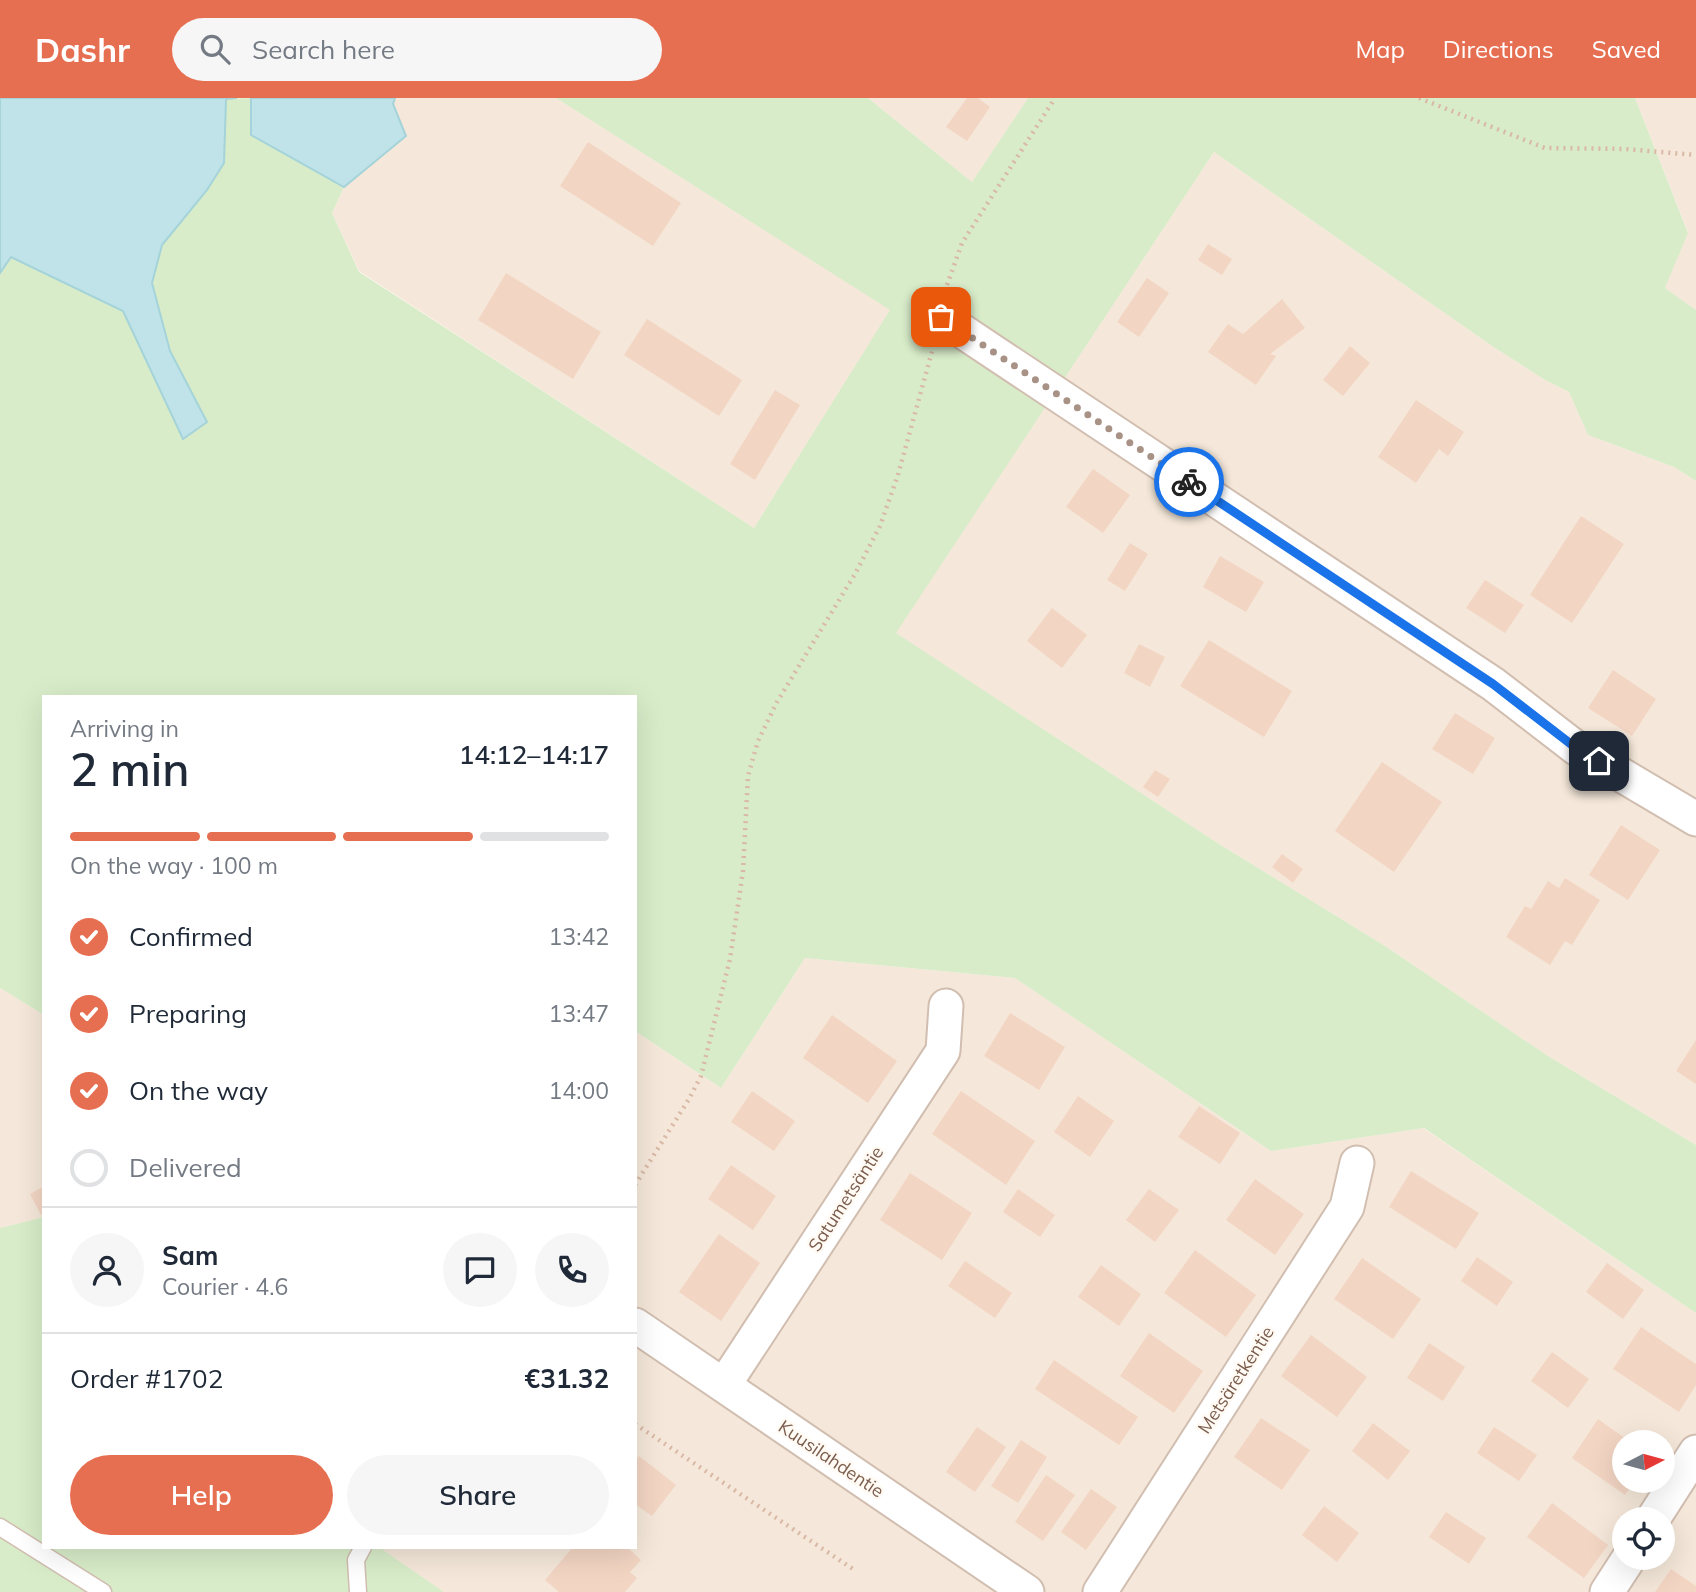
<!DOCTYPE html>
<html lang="en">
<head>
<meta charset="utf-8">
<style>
  :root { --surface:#fff; --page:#f6f6f7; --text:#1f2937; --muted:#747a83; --line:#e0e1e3; --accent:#e76f51 }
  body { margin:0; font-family:Mulish,sans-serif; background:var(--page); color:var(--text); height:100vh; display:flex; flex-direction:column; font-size:26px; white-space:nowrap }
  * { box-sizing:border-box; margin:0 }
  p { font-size:23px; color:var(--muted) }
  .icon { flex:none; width:38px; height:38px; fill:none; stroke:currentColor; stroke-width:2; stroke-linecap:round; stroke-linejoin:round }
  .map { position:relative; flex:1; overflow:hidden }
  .side { position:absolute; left:42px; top:597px; width:595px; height:854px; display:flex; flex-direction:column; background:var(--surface); border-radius:0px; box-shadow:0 7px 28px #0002 }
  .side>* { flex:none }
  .needle { width:46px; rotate:84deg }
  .buttons { position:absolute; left:1612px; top:1332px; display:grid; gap:14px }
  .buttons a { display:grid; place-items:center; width:63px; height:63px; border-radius:50%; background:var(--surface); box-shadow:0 7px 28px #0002; font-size:35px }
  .pin { position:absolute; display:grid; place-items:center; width:60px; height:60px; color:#fff; margin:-30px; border-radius:14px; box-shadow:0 4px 10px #0006 }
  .courier { position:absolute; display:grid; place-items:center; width:70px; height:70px; margin:-35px; border:5px solid #1a73e8; border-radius:50%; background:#fff; color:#222; box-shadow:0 2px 9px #0007 }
  .summary em { font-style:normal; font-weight:600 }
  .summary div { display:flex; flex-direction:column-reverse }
  .summary { display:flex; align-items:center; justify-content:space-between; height:119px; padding:0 28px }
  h1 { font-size:46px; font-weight:600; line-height:52px }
  .bar { display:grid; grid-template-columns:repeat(4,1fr); gap:10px 7px; align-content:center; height:84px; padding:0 28px }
  .bar i { height:9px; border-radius:5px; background:var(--line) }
  .bar .active { background:var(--accent) }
  .bar p { grid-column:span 4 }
  .line { display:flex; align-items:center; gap:18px; padding:0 28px; border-top:2px solid var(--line) }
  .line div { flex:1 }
  .round { display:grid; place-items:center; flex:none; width:74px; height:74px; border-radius:37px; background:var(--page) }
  ol { padding:0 28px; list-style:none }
  li { display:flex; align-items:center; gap:21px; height:77px }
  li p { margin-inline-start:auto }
  li .icon { padding:7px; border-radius:50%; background:var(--accent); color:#fff; stroke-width:4 }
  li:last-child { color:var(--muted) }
  li i { width:38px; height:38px; border:4px solid var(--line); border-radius:50% }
  .action { display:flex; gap:14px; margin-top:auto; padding:14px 28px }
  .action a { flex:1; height:80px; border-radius:42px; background:var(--accent); color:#fff; font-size:28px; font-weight:600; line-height:80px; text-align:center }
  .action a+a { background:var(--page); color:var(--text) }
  header { display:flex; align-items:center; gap:42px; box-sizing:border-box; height:98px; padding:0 35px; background:var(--accent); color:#fff }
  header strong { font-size:33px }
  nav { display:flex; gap:38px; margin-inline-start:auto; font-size:24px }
  .search { width:490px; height:63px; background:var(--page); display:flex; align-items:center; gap:18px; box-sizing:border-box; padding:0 24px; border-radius:38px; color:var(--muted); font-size:26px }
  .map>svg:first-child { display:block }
  .residential { fill:#f5e8da; fill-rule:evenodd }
  .green { fill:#d8ecc9 }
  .water { fill:#bfe3e8; stroke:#a5d3da; stroke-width:2 }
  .building { fill:#f3d5c3 }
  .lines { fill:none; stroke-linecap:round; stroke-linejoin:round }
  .lane-casing { stroke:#d1beb0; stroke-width:19 }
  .street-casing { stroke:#d1beb0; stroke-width:37 }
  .path { stroke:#d9b8a5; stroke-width:4.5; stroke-dasharray:2 5; stroke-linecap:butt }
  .lane { stroke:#fff; stroke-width:16 }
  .street { stroke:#fff; stroke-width:33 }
  .done { stroke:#a89285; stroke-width:7; stroke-dasharray:0 12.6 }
  .route { stroke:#1a73e8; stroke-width:9 }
  .labels { text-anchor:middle; stroke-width:5; stroke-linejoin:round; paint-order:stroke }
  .street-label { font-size:18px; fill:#7a5c4d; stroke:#fffaf3 }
</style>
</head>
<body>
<header>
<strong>Dashr</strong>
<div class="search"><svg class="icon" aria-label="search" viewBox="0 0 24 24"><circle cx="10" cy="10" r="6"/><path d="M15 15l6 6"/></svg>Search here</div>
<nav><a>Map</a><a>Directions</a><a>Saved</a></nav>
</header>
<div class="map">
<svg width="1696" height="1494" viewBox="0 0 1696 1494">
  <rect width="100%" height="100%" fill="#fdf6ec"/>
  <g class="residential">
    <path d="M395,0h161l335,212 -137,218 -395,-257 -27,-58 12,-26 61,-51 -12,-32z"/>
    <path d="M868,0h160l-56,84z"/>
    <path d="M1635,0h61v212l-31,-22 23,-56z"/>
    <path d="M1214,54l278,194 53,34 24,12 19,43 86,32 22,14v664l-148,-89 -163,-110 -166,-102 -324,-211z"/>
    <path d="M805,860l210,20 256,173 152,-23 273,185v279h-1252l-62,-42 2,-3h251v-516l86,57zM1624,1344h38v38h-38zM1624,1421h38v39h-38z"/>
    <path d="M0,890l44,27v202l-44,11z"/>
  </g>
  <g class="green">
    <path d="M251,0v37l93,52 -12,26 27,59 395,256 136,-218 -334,-212h312l104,84 56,-84h607l53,135 -23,55 31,22v171l-22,-14 -86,-32 -19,-43 -24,-12 -53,-34 -278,-194 -318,481 323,211 166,102 163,110 148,89v168l-272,-185 -153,23 -256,-173 -210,-20 -84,130 -86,-57v-335h-591v319l-44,-27v-715l11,-16 112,54 60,127 24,-16 -37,-71 -18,-68 10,-38 45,-55 17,-27 2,-64z"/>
    <path d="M44,1119v330h340l-1,3 61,42h-444v-364z"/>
  </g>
  <g class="water">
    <path d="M0,0h237l-11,1 -2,64 -17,27 -45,55 -10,38 18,68 37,71 -24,17 -60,-128 -112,-54 -11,16z"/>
    <path d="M251,0h144l-2,6 13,32 -62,51 -93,-52z"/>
  </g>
  <g class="building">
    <path d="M967,0h11l12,9 -23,34 -21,-14z"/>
    <path d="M588,44l93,61 -28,43 -93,-60z"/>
    <path d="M1208,146l24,15 -10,16 -24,-15z"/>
    <path d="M506,175l95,59 -28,47 -95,-59z"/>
    <path d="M1147,180l22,15 -30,44 -22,-15z"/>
    <path d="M1282,201l23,29 -35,26 6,2 -20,29 -48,-33 20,-28 15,10z"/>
    <path d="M647,221l95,61 -23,36 -95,-61z"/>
    <path d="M1350,248l20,17 -27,33 -20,-16z"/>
    <path d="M775,292l25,15 -45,75 -25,-16z"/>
    <path d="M1416,302l48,32 -16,24 -9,-7 -23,34 -38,-26z"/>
    <path d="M1093,371l37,26 -27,38 -37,-26z"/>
    <path d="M1581,418l43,28 -52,79 -42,-28z"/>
    <path d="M1130,445l18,11 -23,37 -18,-11z"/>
    <path d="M1220,458l44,26 -18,30 -43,-25z"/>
    <path d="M1485,482l39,25 -19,28 -39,-25z"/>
    <path d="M1052,510l35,27 -25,33 -35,-27z"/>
    <path d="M1209,542l83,51 -28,46 -84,-51z"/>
    <path d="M1139,546l26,13 -15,30 -26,-14z"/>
    <path d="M1613,572l43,29 -24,37 -44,-28z"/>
    <path d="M1455,615l40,25 -22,36 -41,-25z"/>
    <path d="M1382,664l60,40 -48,70 -59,-41z"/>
    <path d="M1155,672l15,9 -12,18 -15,-10z"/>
    <path d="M1621,727l39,25 -32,50 -39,-25z"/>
    <path d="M1282,756l21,15 -10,14 -21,-16z"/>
    <path d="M1565,780l35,22 -28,45 -7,-4 -15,24 -44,-28 19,-31 6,3 17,-28 11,7z"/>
    <path d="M1010,915l55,34 -26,43 -55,-34z"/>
    <path d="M832,917l65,46 -29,42 -65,-45z"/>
    <path d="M1696,942v44l-20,-13z"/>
    <path d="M752,993l43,30 -21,30 -43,-29z"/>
    <path d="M961,993l74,50 -29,44 -74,-51z"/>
    <path d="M1078,998l36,25 -24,36 -36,-25z"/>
    <path d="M1199,1008l41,27 -20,31 -42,-27z"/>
    <path d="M731,1067l45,31 -23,34 -45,-31z"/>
    <path d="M1411,1073l68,42 -23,36 -67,-42z"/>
    <path d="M910,1075l62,40 -30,47 -62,-40z"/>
    <path d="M1255,1081l49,35 -29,41 -49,-35z"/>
    <path d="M44,1088v28l-3,1 -11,-21z"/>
    <path d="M1018,1091l37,26 -15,22 -37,-25z"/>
    <path d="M1149,1091l30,21 -24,32 -29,-22z"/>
    <path d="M719,1136l41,29 -39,58 -42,-29z"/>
    <path d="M1195,1152l61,45 -30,42 -62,-44z"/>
    <path d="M1477,1159l36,25 -16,24 -36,-25z"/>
    <path d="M1362,1160l59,41 -28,40 -59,-40z"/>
    <path d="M965,1163l47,32 -17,25 -47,-32z"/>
    <path d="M1607,1165l37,27 -21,29 -37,-27z"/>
    <path d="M1101,1167l40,29 -22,32 -41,-29z"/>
    <path d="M1641,1229l55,37v21l-17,27 -66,-43z"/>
    <path d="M1149,1235l54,38 -29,42 -54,-37z"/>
    <path d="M1311,1237l56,42 -30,40 -56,-41z"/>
    <path d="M1429,1245l36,24 -22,34 -36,-23z"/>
    <path d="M1552,1254l37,27 -21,29 -37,-27z"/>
    <path d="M1054,1262l84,57 -19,28 -84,-56z"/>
    <path d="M1261,1320l49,32 -28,40 -48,-33z"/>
    <path d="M1598,1321l32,23h-6v38h11l-10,15 -53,-37z"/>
    <path d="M1373,1325l37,28 -22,29 -36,-29z"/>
    <path d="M977,1329l29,20 -31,45 -29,-20z"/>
    <path d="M1494,1329l43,28 -18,26 -42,-28z"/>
    <path d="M1021,1342l26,17 -29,46 -27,-17z"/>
    <path d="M639,1358l37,29 -24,31 -17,-12v-43z"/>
    <path d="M1046,1377l29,20 -32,46 -28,-19z"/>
    <path d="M1091,1391l26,18 -31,43 -25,-18z"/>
    <path d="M1552,1405l56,42 -24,33 -57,-41z"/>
    <path d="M1324,1408l35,27 -22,29 -35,-27z"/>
    <path d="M1446,1414l40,26 -17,26 -40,-27z"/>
    <path d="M573,1449h54l14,13 -11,12 7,6 -12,14h-66l-14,-12z"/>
    <path d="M1671,1471l25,17v6h-41z"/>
  </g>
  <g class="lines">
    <g class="lane-casing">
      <g id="lane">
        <path d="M0,1429l103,65"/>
        <path d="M358,1494l-2,-32 7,-13"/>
      </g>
    </g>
    <g class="street-casing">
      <g id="street">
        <path d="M941,219l552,367 83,64 120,71"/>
        <path d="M635,1227l392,267"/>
        <path d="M724,1287l219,-334 3,-45"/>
        <path d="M1653,1421l43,-67"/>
        <path d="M1100,1494l247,-385 10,-44"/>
        <path d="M1607,1494l22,-34"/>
      </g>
    </g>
    <g class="path">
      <path d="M1419,0l126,50 80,1 71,6"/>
      <path d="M947,187l15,-42 93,-145"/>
      <path d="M635,1087l54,-86 12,-23 29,-117 13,-88 5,-95 10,-35 19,-39 78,-128 25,-48 18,-51 35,-127"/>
      <path d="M635,1326l218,145"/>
    </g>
    <use href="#lane" class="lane"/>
    <use href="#street" class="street"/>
  </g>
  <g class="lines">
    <path class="done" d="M941,219l248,165"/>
    <path class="route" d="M1189,384l304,202 83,64 23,13"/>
  </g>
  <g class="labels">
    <g class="street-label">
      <text transform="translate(846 1101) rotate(-57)" y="6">Satumetsäntie</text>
      <text transform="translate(1236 1282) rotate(-57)" y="6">Metsäretkentie</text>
      <text transform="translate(831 1361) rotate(34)" y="6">Kuusilahdentie</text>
    </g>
  </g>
</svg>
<div class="buttons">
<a><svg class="needle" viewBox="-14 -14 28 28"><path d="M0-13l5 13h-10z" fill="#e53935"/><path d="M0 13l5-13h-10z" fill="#747a83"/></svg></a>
<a><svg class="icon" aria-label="locate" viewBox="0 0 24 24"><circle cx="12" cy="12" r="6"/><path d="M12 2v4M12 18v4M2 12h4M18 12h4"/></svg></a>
</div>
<div class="pin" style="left:941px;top:219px;background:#ea580c"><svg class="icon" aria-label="bag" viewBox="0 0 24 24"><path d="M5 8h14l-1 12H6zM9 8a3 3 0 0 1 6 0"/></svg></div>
<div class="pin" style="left:1599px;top:663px;background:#1f2937"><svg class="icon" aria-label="home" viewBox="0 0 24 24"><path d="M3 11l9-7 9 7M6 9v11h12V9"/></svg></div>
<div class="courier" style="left:1189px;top:384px"><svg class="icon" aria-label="bike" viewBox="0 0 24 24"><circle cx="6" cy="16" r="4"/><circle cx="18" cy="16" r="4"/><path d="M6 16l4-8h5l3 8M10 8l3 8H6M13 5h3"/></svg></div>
<section class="side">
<div class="summary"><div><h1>2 min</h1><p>Arriving in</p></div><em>14:12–14:17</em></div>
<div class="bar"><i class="active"></i><i class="active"></i><i class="active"></i><i></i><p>On the way · 100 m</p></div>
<ol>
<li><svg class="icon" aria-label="check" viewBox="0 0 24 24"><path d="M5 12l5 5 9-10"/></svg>Confirmed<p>13:42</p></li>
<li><svg class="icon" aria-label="check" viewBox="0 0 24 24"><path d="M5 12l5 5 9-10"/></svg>Preparing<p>13:47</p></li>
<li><svg class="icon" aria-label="check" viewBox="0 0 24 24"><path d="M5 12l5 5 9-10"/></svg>On the way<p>14:00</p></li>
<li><i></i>Delivered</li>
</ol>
<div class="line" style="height:126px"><a class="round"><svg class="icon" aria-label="person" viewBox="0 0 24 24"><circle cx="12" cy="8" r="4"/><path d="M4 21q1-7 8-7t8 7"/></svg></a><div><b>Sam</b><p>Courier · 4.6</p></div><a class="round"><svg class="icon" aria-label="chat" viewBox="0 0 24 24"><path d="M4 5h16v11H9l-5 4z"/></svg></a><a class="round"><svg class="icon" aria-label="phone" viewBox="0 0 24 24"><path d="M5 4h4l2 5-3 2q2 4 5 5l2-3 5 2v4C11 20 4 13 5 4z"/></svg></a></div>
<div class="line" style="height:91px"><div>Order #1702</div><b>€31.32</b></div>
<div class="action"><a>Help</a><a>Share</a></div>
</section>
</div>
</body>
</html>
